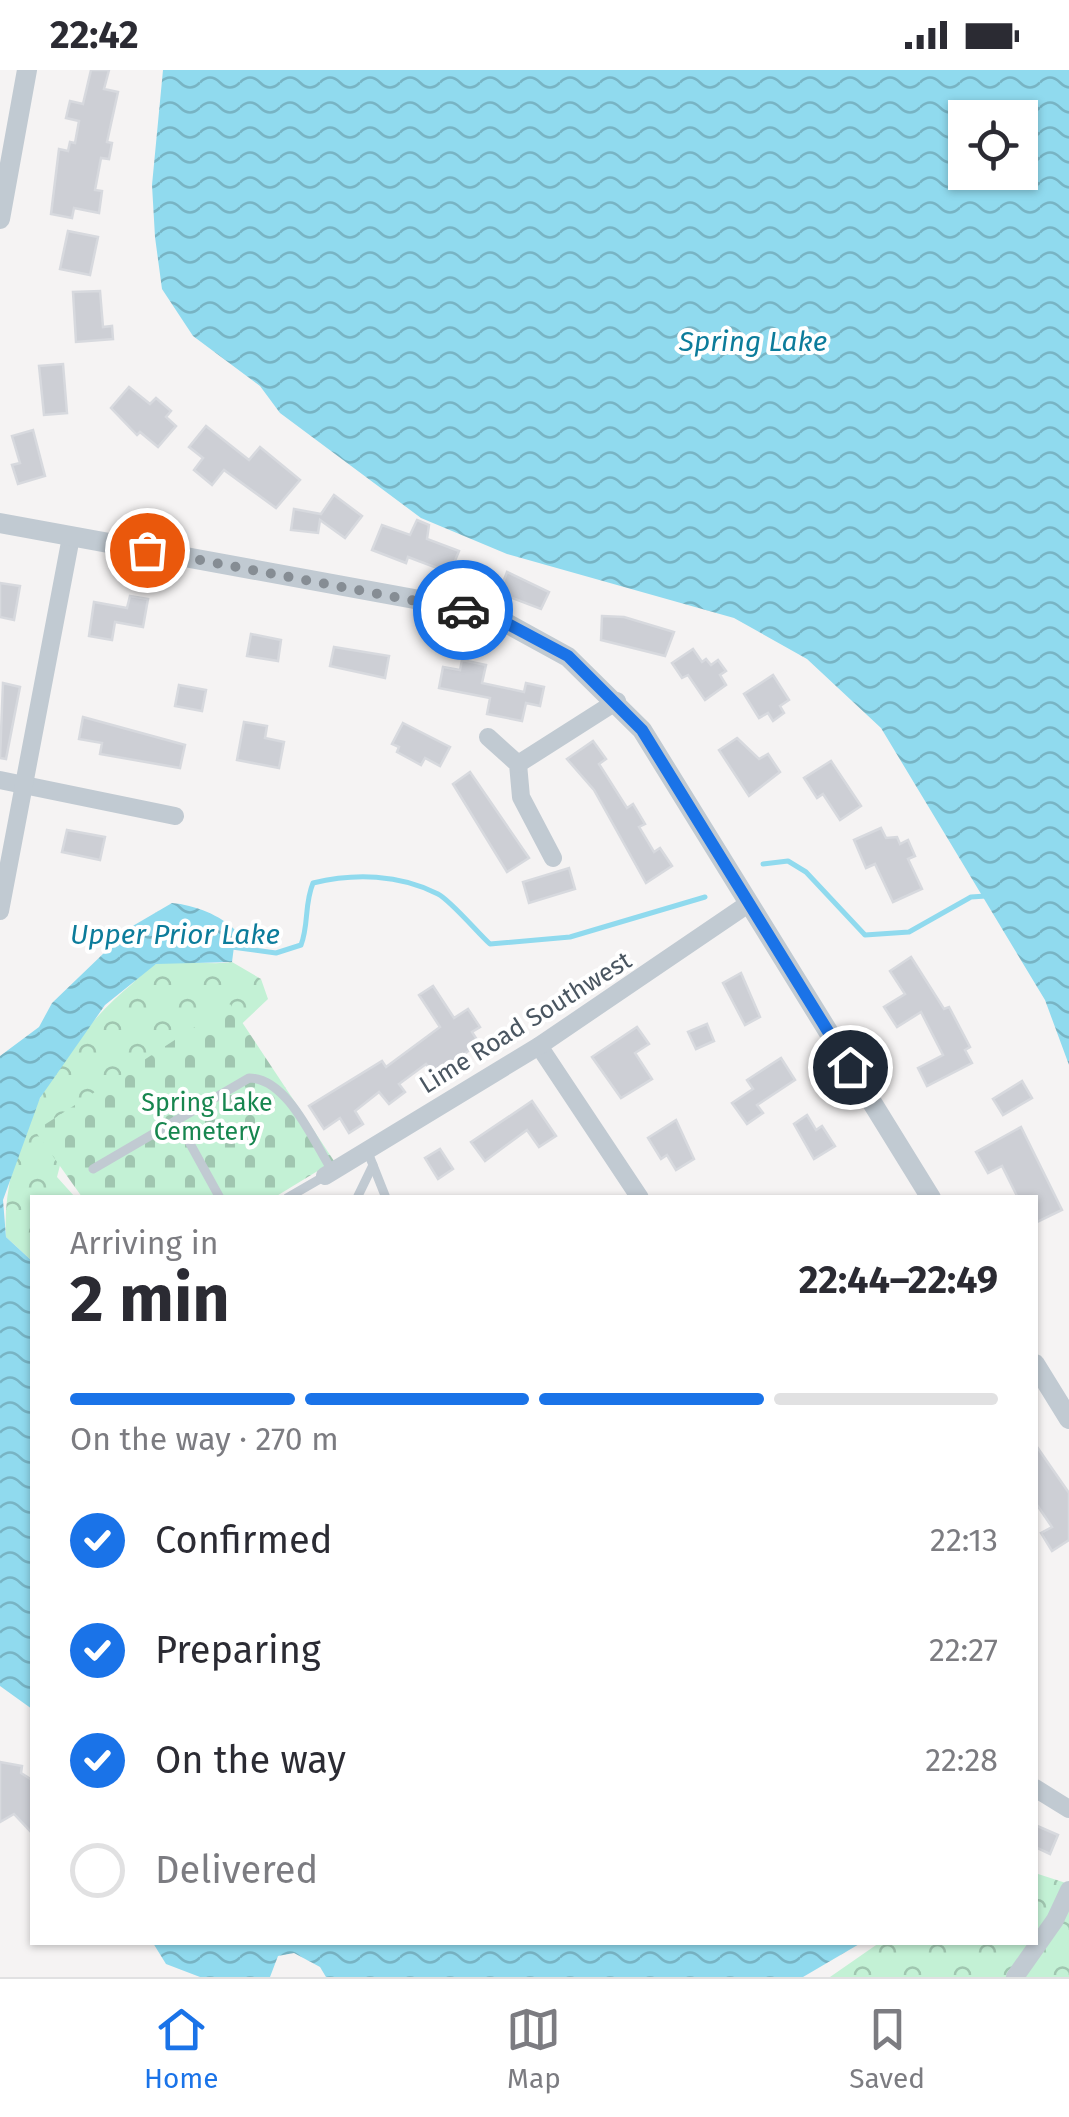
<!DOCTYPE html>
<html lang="en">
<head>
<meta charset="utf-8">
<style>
  :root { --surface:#fff; --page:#f7f7f7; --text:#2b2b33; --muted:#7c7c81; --line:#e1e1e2; --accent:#1a73e8 }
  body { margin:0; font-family:"Fira Sans",sans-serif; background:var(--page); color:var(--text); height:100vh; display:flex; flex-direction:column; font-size:38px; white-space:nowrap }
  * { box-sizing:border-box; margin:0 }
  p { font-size:32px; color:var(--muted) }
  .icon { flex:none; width:55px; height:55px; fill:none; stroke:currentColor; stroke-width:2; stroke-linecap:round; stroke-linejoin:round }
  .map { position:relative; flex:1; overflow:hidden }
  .sheet { position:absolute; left:30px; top:1125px; width:1008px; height:750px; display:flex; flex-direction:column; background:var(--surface); border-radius:0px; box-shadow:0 2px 8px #0004 }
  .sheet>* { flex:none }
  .buttons { position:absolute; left:948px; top:30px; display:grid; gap:20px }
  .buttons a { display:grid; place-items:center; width:90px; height:90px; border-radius:0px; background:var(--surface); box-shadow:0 2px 8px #0004; font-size:50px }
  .pin { position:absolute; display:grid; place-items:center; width:85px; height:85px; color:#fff; margin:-42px; border:5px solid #fff; border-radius:50%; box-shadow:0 2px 10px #0007 }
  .courier { position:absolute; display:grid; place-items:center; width:100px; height:100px; margin:-50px; border:8px solid #1a73e8; border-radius:50%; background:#fff; color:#222; box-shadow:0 2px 12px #0007 }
  .overview em { font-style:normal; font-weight:700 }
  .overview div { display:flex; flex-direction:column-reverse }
  .overview { display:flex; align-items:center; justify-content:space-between; height:170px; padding:0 40px }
  h1 { font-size:65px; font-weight:700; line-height:75px }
  .bar { display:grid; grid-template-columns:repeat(4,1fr); gap:15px 10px; align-content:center; height:120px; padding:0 40px }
  .bar i { height:12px; border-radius:8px; background:var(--line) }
  .bar .current { background:var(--accent) }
  .bar p { grid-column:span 4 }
  ol { padding:0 40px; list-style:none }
  li { display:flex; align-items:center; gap:30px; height:110px }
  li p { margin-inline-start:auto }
  li .icon { padding:10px; border-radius:50%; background:var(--accent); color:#fff; stroke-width:4 }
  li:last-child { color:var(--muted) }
  li i { width:55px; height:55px; border:5px solid var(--line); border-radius:50% }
  .status { display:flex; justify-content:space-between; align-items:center; height:70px; padding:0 50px; background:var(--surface); direction:ltr }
  .status svg { height:28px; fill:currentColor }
  .dock { display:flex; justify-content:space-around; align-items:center; height:140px; border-top:2px solid var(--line); background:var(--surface); font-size:28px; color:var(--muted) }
  .dock a { display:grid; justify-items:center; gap:5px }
  .dock .current { color:var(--accent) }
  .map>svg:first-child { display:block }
  .forest { fill:url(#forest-crowns) }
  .cemetery { fill:url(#cemetery-stones) }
  .water { fill:url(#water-waves); fill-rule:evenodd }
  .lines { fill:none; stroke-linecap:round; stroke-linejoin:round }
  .stream { stroke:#90daee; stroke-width:5 }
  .building { fill:#cdcfd5; stroke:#d7d9de; stroke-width:2.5 }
  .service { stroke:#c1cad2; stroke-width:9 }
  .minor { stroke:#c1cad2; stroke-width:18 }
  .tertiary { stroke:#c1cad2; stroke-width:20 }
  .done { stroke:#868d94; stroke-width:10; stroke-dasharray:0 18 }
  .route { stroke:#1a73e8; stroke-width:12 }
  .labels { text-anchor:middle; stroke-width:8; stroke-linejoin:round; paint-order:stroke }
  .street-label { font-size:25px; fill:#4a5661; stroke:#fff }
  .park-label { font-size:25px; fill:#17864f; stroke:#fff }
  .water-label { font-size:28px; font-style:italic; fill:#0c7c9b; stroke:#fff }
</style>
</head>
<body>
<div class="status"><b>22:42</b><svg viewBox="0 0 49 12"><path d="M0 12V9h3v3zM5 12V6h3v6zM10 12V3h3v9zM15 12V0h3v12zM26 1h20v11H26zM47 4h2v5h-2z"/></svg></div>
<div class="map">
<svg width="1069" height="1907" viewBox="0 0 1069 1907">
  <defs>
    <pattern id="forest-crowns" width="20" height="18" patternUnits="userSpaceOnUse" patternTransform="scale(2.5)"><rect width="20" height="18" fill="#c3f1d5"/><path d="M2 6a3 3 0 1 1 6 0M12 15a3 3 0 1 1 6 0" fill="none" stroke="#a0c6b0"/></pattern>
    <pattern id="cemetery-stones" width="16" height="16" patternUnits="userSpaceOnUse" patternTransform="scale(2.5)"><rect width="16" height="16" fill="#c3f1d5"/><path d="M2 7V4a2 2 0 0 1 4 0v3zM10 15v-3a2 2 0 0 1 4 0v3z" fill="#a0c6b0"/></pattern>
    <pattern id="water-waves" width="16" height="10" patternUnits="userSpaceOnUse" patternTransform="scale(2.5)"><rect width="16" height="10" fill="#90daee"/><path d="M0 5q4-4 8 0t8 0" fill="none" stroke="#78b4c4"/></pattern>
  </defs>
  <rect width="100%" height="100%" fill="#f5f3f3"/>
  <g class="forest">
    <path d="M232,892l29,17 7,20 -39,37 -164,110 -8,31 18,20 -43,1 -1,62 -25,-23c-6,-92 56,-196 126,-253 6,-6 16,-17 24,-20 16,-6 54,2 76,-2z"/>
    <path d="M1035,1803l34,11v93h-239l49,-34 156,-1z"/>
  </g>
  <path class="cemetery" d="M230,934l104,157 -59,36h-193l-47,-66z"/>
  <g class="water">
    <path d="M163,0h906v995l-24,-65 -164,-272 -74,-69 -73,-41 -227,-64 -86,-36 -141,-105 -20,-27 -67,-50 -31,-47 -7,-52 -3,-52zM965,48h55v54h-55z"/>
    <path d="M172,833c22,2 49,12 64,28l-4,31 -76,2 -51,41 -65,93 -37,102 3,37 26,24v448l-32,-23v-630l39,-29 13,-24 79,-76z"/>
    <path d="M153,1873h708l-58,34h-477l-6,-10 -26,-14 -16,3 -8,21h-70l-34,-13z"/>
  </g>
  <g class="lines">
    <g class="stream">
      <path d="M763,794l25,-3 18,11 59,63 44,-3 62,-35 15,-1"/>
      <path d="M232,877l44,6 25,-8c8,-21 3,-40 12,-62 41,-10 86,-9 125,11 12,6 39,38 52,50l80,-7 135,-40"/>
    </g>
  </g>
  <g class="building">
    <path d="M91,0h18l-5,19 14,3 -11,50 5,1 -3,16 -8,-1 -6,32 7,1 -3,22 -25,-5 -2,10 -21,-4 8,-65 9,2 2,-9 5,1 4,-22 -13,-3 4,-17 13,3z"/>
    <path d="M68,161l30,6 -8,38 -30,-6z"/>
    <path d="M100,221l3,36 9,-1 1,13 -37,3 -3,-50z"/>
    <path d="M63,294l4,49 -23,2 -5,-49z"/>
    <path d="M129,317l21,17 6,-6 15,13 -5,6 10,9 -18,21 -18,-15 -3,3 -26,-27z"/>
    <path d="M206,356l43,34 11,-13 40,33 -24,28 -52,-38 -12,15 -18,-15 9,-12 -14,-11z"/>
    <path d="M33,360l12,46 -27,8 -6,-19 8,-2 -8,-27z"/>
    <path d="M334,425l28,21 -17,22 -25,-18 -2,13 -27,-3 3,-21 27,5z"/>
    <path d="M417,450l12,5 -2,14 32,12 -9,22 -42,-16 -2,6 -34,-13 10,-25 28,10z"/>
    <path d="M507,502l42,20 -8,17 -42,-16z"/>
    <path d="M0,513l20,3 -6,34 -14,-3z"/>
    <path d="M130,526l18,3 -5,28 -28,-5 -3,18 -23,-4 5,-34 33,6z"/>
    <path d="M602,546l22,1 50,15 -9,24 -64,-16z"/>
    <path d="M251,564l30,6 -3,21 -31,-5z"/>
    <path d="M334,577l55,9 -4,22 -55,-12z"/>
    <path d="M693,579l9,13 4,-3 5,6 7,-5 8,11 -6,4 6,10 -21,15 -17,-25 -6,3 -10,-15z"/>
    <path d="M462,590l24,5 -4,18 42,9 2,-9 18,4 -4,19 -14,-3 -4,18 -35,-7 3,-16 -51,-10 4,-21 17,3z"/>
    <path d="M773,605l16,25 -9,6 4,7 -11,8 -5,-8 -9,5 -15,-24z"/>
    <path d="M3,613l17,4 -14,72 -6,-1z"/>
    <path d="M179,615l27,5 -4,21 -27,-5z"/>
    <path d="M83,647l102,28 -5,23 -80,-14 2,-11 -23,-4z"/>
    <path d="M244,652l23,4 -2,12 19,4 -5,26 -42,-8z"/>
    <path d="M403,653l47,24 -10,19 -15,-8 -4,7 -24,-13 2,-5 -7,-3z"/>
    <path d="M737,668l22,21 9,-5 12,18 -31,24 -30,-46z"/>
    <path d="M593,671l13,18 -7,5 28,44 6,-4 12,20 -6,3 15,25 6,-4 12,18 -26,17 -52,-93 -27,-31z"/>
    <path d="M831,691l30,45 -21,14 -17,-26 -6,4 -13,-20z"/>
    <path d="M470,702l59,86 -22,14 -54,-88z"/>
    <path d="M881,758l5,10 11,-1 3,7 8,-4 7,16 -7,3 14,30 -29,13 -18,-38 -9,4 -12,-28z"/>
    <path d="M67,760l38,7 -5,23 -38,-8z"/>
    <path d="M569,798l6,21 -46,14 -6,-21z"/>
    <path d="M911,887l33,52 5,-2 21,40 -5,3 7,13 -45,23 -9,-18 25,-13 -22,-43 -24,15 -13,-20 21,-13 -15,-23z"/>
    <path d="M741,903l19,44 -15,8 -22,-42z"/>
    <path d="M433,916l21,32 14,-9 12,18 -8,5 7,11 -44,33 -9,-12 -27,20 6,8 -16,12 -10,-12 -24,19 8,13 -14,9 -9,-15 -16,11 -15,-23 73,-45 4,6 54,-40 -21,-32z"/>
    <path d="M707,954l7,17 -18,8 -8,-17z"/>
    <path d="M637,957l12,17 -14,9 17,26 -31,19 -29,-41z"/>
    <path d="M781,988l14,22 -38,25 6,8 -16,11 -15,-21 21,-14 -6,-9z"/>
    <path d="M1022,1011l10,17 -29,17 -10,-16z"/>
    <path d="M532,1031l24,35 -17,11 -12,-17 -42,31 -14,-19z"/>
    <path d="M807,1045l9,15 6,-4 13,20 -21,13 -20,-35z"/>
    <path d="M676,1050l18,39 -18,11 -9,-15 -6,4 -13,-21z"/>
    <path d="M1021,1057l41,83 -27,13v-25h-17l-16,-32 -14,7 -12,-21z"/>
    <path d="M440,1079l13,20 -15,10 -13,-21z"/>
    <path d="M1035,1374l34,49v47l-17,11 -11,-18 11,-6 -17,-25z"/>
    <path d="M0,1692l22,4 -1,7 11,7v53l-18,-19 -14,8z"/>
    <path d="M1035,1755l23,10 -8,19 -15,-7z"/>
  </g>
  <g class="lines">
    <g class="service">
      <path d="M177,1050l43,78"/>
      <path d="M367,1080l19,48"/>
      <path d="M93,1099l156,-91c39,0 65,65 84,94"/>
      <path d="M287,1128l38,-22"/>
      <path d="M357,1128l16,-33"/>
    </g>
    <g class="minor">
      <path d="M488,667l30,27 3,33 32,61"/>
      <path d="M518,694l99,-63"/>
      <path d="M0,710l175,36"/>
      <path d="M0,841l71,-374"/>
      <path d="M539,976l101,152"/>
      <path d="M325,1106l214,-130 209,-142"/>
      <path d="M1035,1718l34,21"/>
      <path d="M1015,1907l40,-57 14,-30"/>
    </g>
    <g class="tertiary">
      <path d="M0,149l27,-149"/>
      <path d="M0,453l447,82 61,19 60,33 74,73 289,468"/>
      <path d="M1035,1294l34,55"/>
    </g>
  </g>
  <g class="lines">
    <path class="done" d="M147,480l316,60"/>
    <path class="route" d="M463,540l45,14 60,32 74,74 208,337"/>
  </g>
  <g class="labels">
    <g class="street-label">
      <text transform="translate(525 952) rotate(-32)" y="9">Lime Road Southwest</text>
    </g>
    <g class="park-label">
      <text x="207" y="1041">Spring Lake<tspan x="207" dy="29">Cemetery</tspan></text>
    </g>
    <g class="water-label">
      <text x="753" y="281">Spring Lake</text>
      <text x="175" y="874">Upper Prior Lake</text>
    </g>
  </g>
</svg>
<div class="buttons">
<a><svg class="icon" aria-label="locate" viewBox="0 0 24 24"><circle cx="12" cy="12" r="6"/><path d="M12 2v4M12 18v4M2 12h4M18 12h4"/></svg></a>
</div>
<div class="pin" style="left:147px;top:480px;background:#ea580c"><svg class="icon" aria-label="bag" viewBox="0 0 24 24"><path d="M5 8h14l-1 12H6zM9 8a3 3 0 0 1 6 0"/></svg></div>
<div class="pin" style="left:850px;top:997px;background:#1f2937"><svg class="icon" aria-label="home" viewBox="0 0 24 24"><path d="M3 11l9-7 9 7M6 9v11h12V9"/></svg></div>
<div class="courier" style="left:463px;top:540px"><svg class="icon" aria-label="car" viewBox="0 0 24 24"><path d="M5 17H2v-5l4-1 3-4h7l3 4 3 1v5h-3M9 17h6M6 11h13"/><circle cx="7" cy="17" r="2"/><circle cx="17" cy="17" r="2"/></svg></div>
<section class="sheet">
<div class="overview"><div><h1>2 min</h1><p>Arriving in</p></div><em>22:44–22:49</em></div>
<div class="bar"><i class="current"></i><i class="current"></i><i class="current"></i><i></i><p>On the way · 270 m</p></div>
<ol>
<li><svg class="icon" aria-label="check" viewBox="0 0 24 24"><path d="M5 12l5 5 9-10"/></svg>Confirmed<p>22:13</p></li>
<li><svg class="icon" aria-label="check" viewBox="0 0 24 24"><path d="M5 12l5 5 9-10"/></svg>Preparing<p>22:27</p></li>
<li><svg class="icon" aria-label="check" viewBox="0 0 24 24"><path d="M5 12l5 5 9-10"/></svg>On the way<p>22:28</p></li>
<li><i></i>Delivered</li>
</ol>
</section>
</div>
<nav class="dock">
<a class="current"><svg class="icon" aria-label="home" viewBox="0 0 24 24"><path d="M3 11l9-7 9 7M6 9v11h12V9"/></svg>Home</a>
<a><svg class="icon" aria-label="map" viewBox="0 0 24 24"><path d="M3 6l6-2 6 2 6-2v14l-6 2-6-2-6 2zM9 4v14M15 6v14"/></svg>Map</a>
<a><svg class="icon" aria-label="saved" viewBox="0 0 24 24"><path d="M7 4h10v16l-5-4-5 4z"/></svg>Saved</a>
</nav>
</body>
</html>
